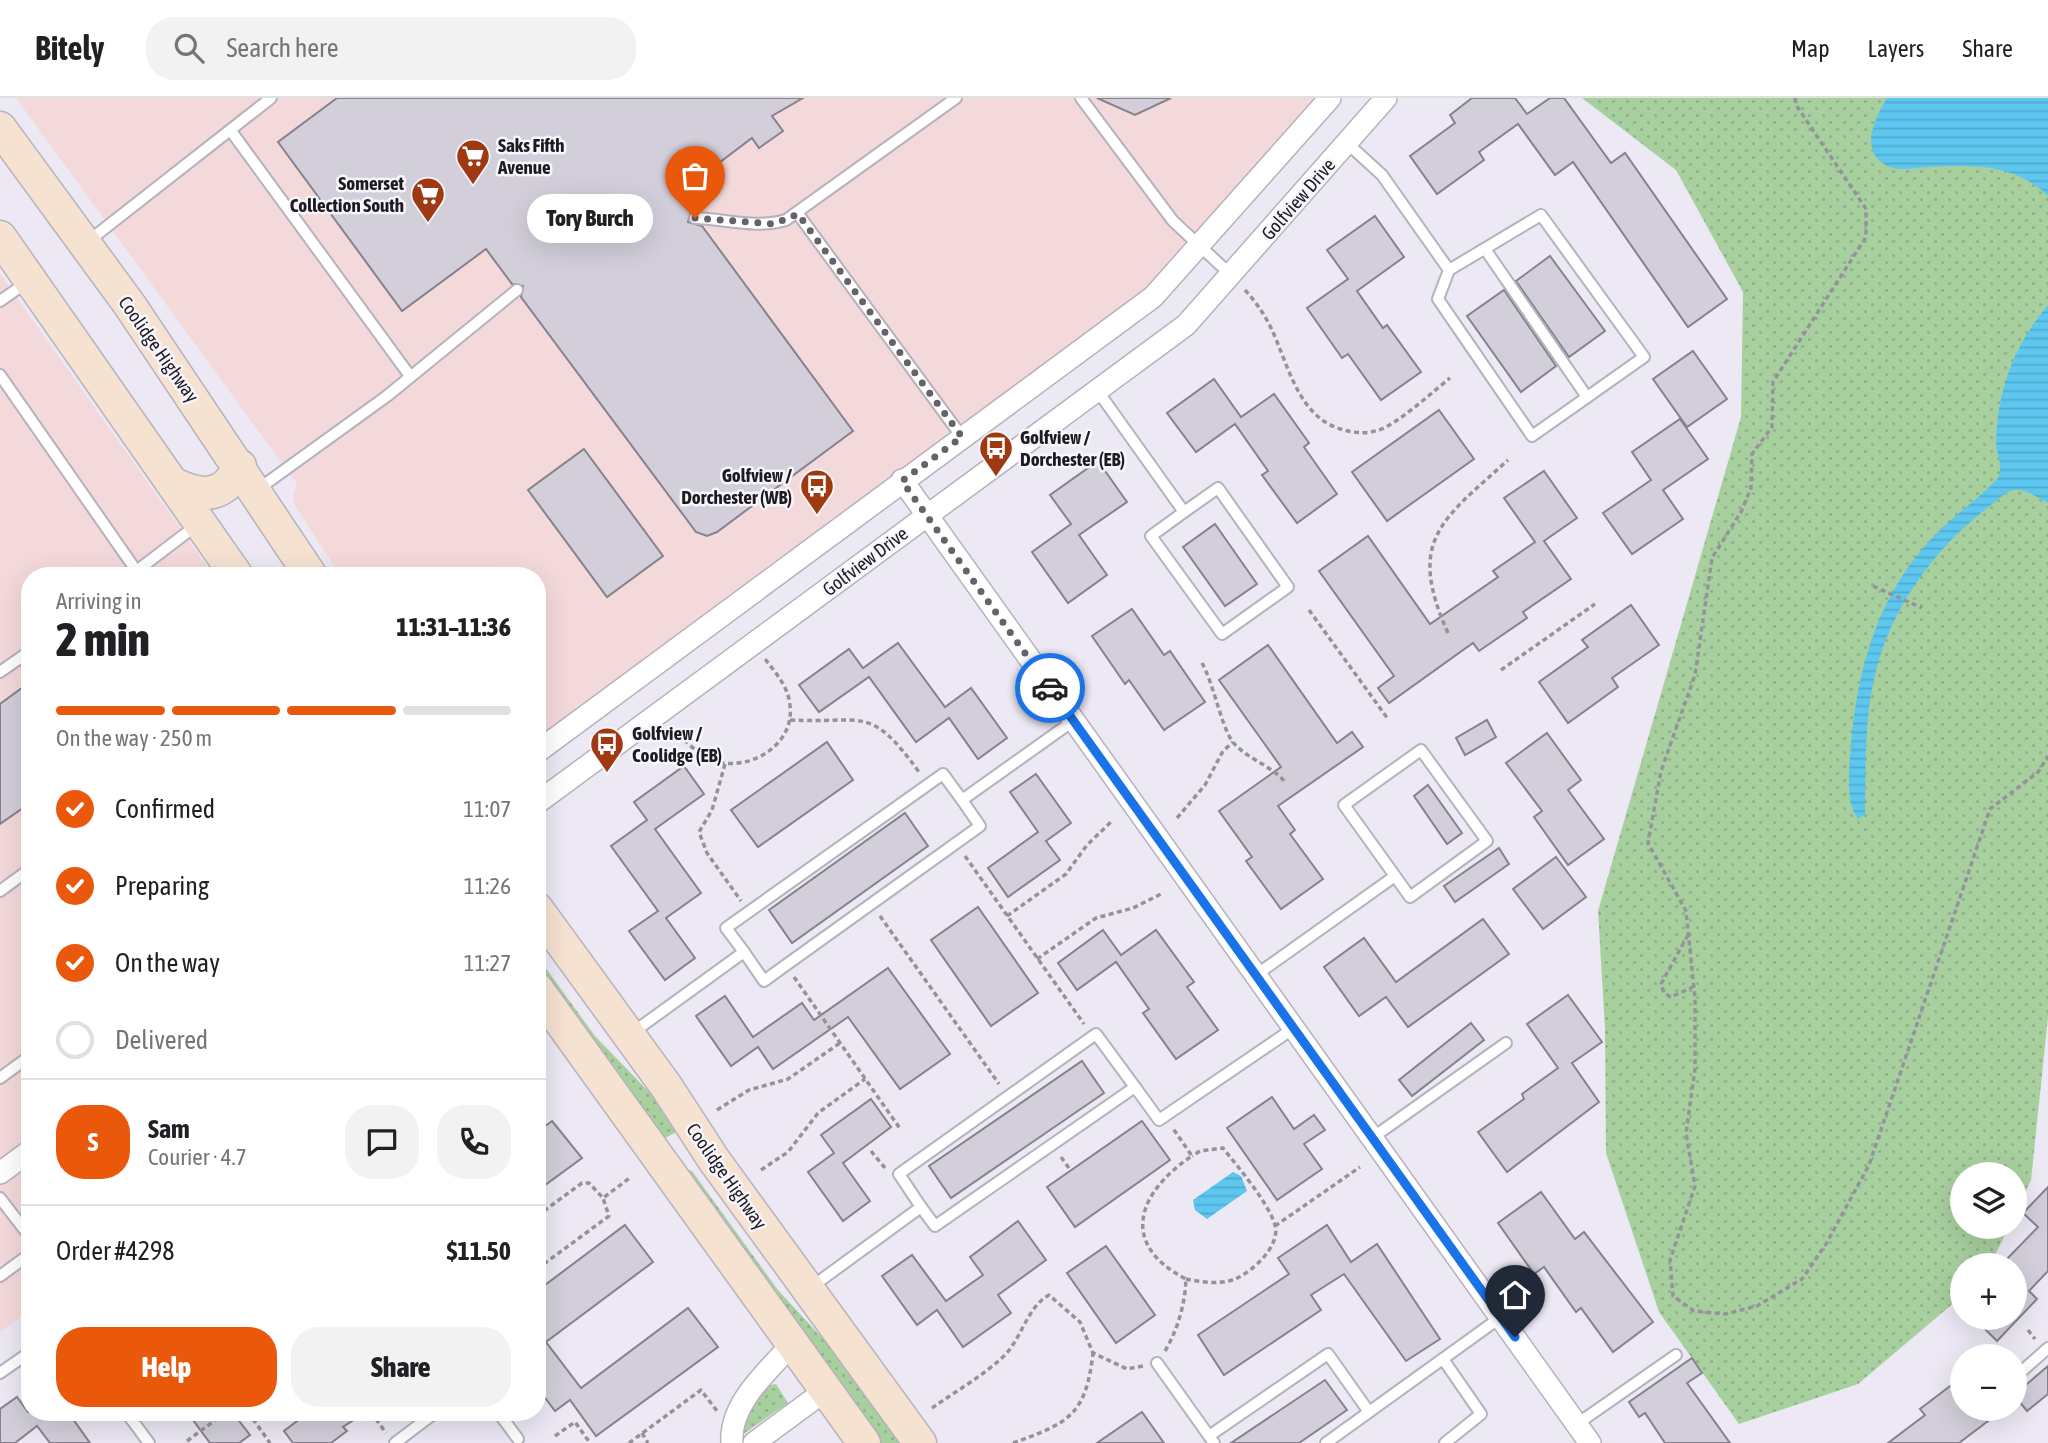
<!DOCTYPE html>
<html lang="en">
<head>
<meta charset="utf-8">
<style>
  :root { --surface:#fff; --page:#f2f2f2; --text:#202124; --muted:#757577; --line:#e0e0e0; --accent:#ea580c }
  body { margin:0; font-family:"Asap Condensed",sans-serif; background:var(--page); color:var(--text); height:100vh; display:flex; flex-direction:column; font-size:26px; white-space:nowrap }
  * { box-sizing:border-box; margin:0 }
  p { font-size:23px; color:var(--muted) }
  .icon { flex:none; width:38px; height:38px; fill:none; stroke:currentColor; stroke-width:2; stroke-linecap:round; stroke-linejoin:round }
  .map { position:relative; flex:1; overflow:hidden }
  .side { position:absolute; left:21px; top:469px; width:525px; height:854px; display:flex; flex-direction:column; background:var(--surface); border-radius:28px; box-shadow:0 7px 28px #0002 }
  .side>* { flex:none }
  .controls { position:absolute; left:1950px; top:1064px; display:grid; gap:14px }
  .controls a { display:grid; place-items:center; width:77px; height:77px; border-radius:50%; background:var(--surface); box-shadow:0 7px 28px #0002; font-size:35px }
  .pin { position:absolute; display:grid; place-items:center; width:60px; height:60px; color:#fff; margin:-72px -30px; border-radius:50% 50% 50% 0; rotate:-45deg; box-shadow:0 0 7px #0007 }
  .pin .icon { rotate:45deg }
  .courier { position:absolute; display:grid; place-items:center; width:70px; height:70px; margin:-35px; border:5px solid #1a73e8; border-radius:50%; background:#fff; color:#222; box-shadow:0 2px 9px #0007 }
  .bubble { position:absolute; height:49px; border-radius:24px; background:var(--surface); box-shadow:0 7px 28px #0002; font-size:23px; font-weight:800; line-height:49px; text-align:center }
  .head em { font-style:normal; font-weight:800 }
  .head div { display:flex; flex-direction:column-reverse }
  .head { display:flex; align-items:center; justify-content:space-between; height:119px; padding:0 35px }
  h1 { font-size:46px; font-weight:800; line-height:52px }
  .bar { display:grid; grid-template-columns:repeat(4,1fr); gap:10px 7px; align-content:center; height:84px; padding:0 35px }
  .bar i { height:9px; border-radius:5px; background:var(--line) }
  .bar .current { background:var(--accent) }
  .bar p { grid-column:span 4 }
  .line { display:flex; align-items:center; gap:18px; padding:0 35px; border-top:2px solid var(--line) }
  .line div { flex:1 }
  .round { display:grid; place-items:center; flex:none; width:74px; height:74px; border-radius:28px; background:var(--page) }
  ol { padding:0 35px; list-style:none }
  li { display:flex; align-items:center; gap:21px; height:77px }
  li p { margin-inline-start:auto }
  li .icon { padding:7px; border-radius:50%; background:var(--accent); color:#fff; stroke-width:4 }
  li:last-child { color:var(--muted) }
  li i { width:38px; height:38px; border:4px solid var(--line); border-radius:50% }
  .action { display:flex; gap:14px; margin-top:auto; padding:14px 35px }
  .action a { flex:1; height:80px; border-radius:28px; background:var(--accent); color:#fff; font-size:28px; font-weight:800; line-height:80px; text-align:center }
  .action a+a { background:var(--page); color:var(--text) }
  header { display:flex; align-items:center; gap:42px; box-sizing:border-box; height:98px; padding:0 35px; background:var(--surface); border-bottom:2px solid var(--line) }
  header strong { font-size:33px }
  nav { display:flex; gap:38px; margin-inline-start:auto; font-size:24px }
  .search { width:490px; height:63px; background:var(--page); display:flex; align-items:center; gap:18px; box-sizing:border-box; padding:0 24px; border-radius:28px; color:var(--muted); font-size:26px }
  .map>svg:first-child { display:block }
  .commercial { fill:#f4d9da }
  .grass { fill:url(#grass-dots) }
  .water { fill:url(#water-rules) }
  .building { fill:#d2ceda; stroke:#86828d; stroke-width:2 }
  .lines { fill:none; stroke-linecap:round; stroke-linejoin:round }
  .service-casing { stroke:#b6b2bd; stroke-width:14 }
  .minor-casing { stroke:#b6b2bd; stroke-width:24 }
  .secondary-casing { stroke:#b6b2bd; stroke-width:35 }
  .path { stroke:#95929b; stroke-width:3.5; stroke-dasharray:5 3.5; stroke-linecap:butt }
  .service { stroke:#fff; stroke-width:10 }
  .minor { stroke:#fff; stroke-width:21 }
  .secondary { stroke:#f5e2d1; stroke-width:32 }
  .done { stroke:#65636a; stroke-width:7; stroke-dasharray:0 12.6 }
  .route { stroke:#1a73e8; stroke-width:9 }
  .labels { text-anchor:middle; stroke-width:5; stroke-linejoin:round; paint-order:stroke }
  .poi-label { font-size:19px; font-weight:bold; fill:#1d1b20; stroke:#f8f6fd; text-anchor:start }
  .street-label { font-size:19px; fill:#1d1b20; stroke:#f8f6fd }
</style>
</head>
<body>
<header>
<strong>Bitely</strong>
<div class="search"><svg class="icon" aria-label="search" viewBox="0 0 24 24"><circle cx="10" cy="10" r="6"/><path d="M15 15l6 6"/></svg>Search here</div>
<nav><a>Map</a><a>Layers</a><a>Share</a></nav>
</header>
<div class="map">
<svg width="2048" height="1345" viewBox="0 0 2048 1345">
  <defs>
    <pattern id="grass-dots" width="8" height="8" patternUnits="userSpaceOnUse" patternTransform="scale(1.75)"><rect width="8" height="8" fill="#a8d09f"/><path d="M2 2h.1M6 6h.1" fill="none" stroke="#90b289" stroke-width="1.8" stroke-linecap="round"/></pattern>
    <pattern id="water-rules" width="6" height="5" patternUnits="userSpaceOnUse" patternTransform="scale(1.75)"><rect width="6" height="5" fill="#5dc7ef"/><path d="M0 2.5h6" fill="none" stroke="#50aacd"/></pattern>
  </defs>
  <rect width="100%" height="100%" fill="#ece8f4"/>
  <g class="commercial">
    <path d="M16,0h1302l-169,192 -612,454v-168h-196l-46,-70 -2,-11 4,-11z"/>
    <path d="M0,176l214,302h-184v734l-30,22z"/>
  </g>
  <g class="grass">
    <path d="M1582,0h466v919l-17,163 -17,35v-41h-52v53h47l-19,38h-28v31l-104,88 -119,40 -80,-112 -53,-159 -1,-125 -7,-117 143,-494 2,-125 -67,-122z"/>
    <path d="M537,858l58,80 55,57 26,39 -16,9 -3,-3 -120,-166z"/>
    <path d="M688,1072l4,1 86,119 57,62 68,91h-25l-193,-270z"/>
    <path d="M776,1286l12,19 -46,32 -2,-7 26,-42z"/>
  </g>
  <g class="water">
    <path d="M1887,0h161v98c-34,-33 -76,-31 -120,-29 -12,1 -27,4 -38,0 -33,-13 -15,-49 -3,-69z"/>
    <path d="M2048,207v198c-10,-5 -23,-15 -34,-13 -10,2 -19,13 -27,18 -53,41 -97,101 -112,167 -11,45 -9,93 -10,139l-7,5c-13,-17 -9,-53 -7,-73 6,-80 29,-157 87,-214 19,-19 42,-34 60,-54 6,-13 -2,-23 -2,-37 2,-53 18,-95 52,-136z"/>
    <path d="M1233,1074l8,4 6,15 -40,28 -12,-9 -2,-10z"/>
  </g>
  <g class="building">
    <path d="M337,0h466l-31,18 11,15 -24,17 -7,-10 -74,56 13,17 -3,11 14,4 151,205 -136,101 -10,4 -11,-4 -175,-235 2,-11 -11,-2 -26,-35 -84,62 -124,-169z"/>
    <path d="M1097,0h74l-36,17z"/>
    <path d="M1472,0h43l12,16 23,-16h14l47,65 14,-10 102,146 -39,28 -115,-165 -18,13 -37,-51 -39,28 5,8 -47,34 -27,-38 45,-33 -5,-8z"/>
    <path d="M1375,118l29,41 -47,34 26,37 4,-3 34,47 -40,28 -33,-46 -6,4 -35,-50 41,-29 -21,-29z"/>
    <path d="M1550,158l55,75 -36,26 -53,-76z"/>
    <path d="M1504,192l52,76 -35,26 -54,-76z"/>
    <path d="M1693,253l34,48 -40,28 -34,-48z"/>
    <path d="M1214,281l27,38 33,-23 35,49 -5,4 33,47 -40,29 -35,-48 6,-4 -33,-47 -39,28 -29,-39z"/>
    <path d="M1439,312l35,49 -87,62 -35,-49z"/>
    <path d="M1680,321l28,40 -45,31 20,29 -51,35 -29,-41 48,-33 -19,-28z"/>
    <path d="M584,351l79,107 -56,41 -79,-107z"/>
    <path d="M1098,363l29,41 -48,33 28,40 -39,28 -36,-51 39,-28 -21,-29z"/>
    <path d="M1544,373l33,47 -33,23 27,38 -48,33 4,6 -48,33 -6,-8 -84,60 -11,-15 16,-12 -75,-105 49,-35 62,88 68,-47 -5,-6 42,-29 -31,-44z"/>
    <path d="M1215,426l42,60 -32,22 -42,-59z"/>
    <path d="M1631,507l28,40 -47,33 6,9 -50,36 -29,-41 49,-35 -6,-7z"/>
    <path d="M1132,511l32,46 6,-4 35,51 -41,28 -35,-50 -4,4 -33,-48z"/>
    <path d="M898,545l47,64 26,-19 36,50 -29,21 -29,-41 -33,24 -47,-65 -50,35 -20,-27 50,-36 14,19z"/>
    <path d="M1268,547l69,98 15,-11 11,15 -85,59 17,24 -5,4 33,45 -42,30 -35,-48 6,-4 -33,-46 62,-44 -62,-87z"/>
    <path d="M30,584v121l-30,21v-120z"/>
    <path d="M1487,622l9,17 -31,18 -9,-17z"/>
    <path d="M1547,635l34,47 -13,10 36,49 -36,26 -34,-48 8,-6 -36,-48z"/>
    <path d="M827,644l26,38 -95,67 -27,-37z"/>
    <path d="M684,668l20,28 -49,35 46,64 -35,25 29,40 -30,22 -36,-49 29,-20 -47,-65 36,-26 -13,-18z"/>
    <path d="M1036,676l35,49 -25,18 14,19 -52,37 -20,-29 50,-36 -28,-40z"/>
    <path d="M1428,687l34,48 -15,11 -33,-48z"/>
    <path d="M905,715l23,33 -136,97 -23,-33z"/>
    <path d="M1499,750l10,16 -54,38 -11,-16z"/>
    <path d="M1556,759l30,40 -43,32 -30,-40z"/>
    <path d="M978,809l60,86 -47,33 -60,-86z"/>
    <path d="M1483,821l26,35 -101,73 -22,-30 -27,19 -35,-49 40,-29 32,44z"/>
    <path d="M1103,832l18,25 35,-25 38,52 -7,5 31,43 -42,29 -33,-46 6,-4 -33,-47 -39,28 -19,-27z"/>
    <path d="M888,870l62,86 -50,35 -52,-72 -75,52 -15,-22 -27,19 -35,-50 29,-20 28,41 49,-34 12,17z"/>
    <path d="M1568,897l34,47 -30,21 27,39 -92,70 -29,-40 46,-33 -2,-5 36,-26 -31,-44z"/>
    <path d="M1471,925l13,17 -72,56 -13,-16z"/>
    <path d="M1082,963l22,32 -153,105 -22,-32z"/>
    <path d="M1272,999l22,32 20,-14 11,15 -21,14 18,25 -45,31 -50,-72z"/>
    <path d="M871,1001l20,28 -48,36 27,38 -27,20 -35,-49 26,-19 -13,-18z"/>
    <path d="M552,1023l30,37 -45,33v-59z"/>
    <path d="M1142,1023l28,39 -95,67 -28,-40z"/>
    <path d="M2048,1089v84l-19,20 8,8 -40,42 -23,-23h40v-53h-13l37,-38 -15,-14z"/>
    <path d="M1541,1094l34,47 9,-7 69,90 -40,30 -32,-44 -5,4 -32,-45 -10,7 -36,-51z"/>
    <path d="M1018,1123l28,39 -48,35 13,18 -48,34 -26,-37 -20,15 -35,-49 30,-21 34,46 37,-26 -13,-18z"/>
    <path d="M625,1127l28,37 -107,80 35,46 107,-80 30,39 -122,89 -26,-36 -15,11 -18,-24v-96z"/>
    <path d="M1327,1127l24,37 26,-18 63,95 -34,22 -62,-87 -33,21 10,15 -97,65 -26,-40 91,-61 -11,-16z"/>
    <path d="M1106,1148l49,69 -39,28 -49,-70z"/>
    <path d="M1692,1260l10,15 -15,10 43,60h-65l-20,-30 -6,4 -10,-15z"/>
    <path d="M2048,1268v28l-21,17 -13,-16z"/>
    <path d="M1962,1279v32h42l-45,34h-71l37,-28 -5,-6z"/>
    <path d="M1325,1282l22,30 -48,33h-68z"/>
    <path d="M17,1299l11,15h40l22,31h-40l-13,-17 -22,17h-15v-34z"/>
    <path d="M187,1314h45l18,23 -11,8h-29z"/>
    <path d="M309,1314h57l-23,15 4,4 -16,12h-38l-9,-12z"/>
    <path d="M1142,1314l22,31h-67z"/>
  </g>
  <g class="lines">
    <g class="service-casing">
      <g id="service">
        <path d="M1081,0l92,123 58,54"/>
        <path d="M231,33l179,245"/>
        <path d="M1347,45l35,32 67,95 92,-55 103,142 -112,79 -94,-137 11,-29"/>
        <path d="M798,116l164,223"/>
        <path d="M695,120c31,1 62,11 91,2l170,-122"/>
        <path d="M86,145l185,-145"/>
        <path d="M1485,151l102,148"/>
        <path d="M0,203l29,-20"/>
        <path d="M0,277l140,201"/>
        <path d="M1097,292l87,122 -33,24 71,98 66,-47 -70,-99 -34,24"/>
        <path d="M257,392l130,-94 130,-106"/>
        <path d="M130,478l68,-52"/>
        <path d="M0,574l30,-21"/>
        <path d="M0,793l30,-22"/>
        <path d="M744,854l-18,-24 217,-154 19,26 111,-79"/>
        <path d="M1256,877l139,-99 15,21 77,-56 -66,-91 -77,55 51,71"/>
        <path d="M632,935l112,-81 20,29 22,-16 194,-139 -18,-26"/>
        <path d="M0,980l30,-22"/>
        <path d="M1372,1040l134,-95"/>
        <path d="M0,1100l30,39"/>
        <path d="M921,1109l-22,-33 197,-140 39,53"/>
        <path d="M0,1178l30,-22"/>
        <path d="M810,1190l111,-81 14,19 200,-139 24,33 135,-92"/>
        <path d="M1443,1261l38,55 -36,29"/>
        <path d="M1157,1265l57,80"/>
        <path d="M0,1275l30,-21"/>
        <path d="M2014,1280l34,-30"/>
        <path d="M126,1314l23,31"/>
        <path d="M498,1314l20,27"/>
        <path d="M1577,1326l99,-69"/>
        <path d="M1209,1338l119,-82 41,58"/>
        <path d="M395,1345l41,-31"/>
        <path d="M1326,1345l175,-126"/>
      </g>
    </g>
    <g class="minor-casing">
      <g id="minor">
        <path d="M902,382l688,963"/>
        <path d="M537,654l616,-455 177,-199"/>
        <path d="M537,705l649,-478 200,-227"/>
        <path d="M0,1075l30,-22"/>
        <path d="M732,1345c-3,-39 35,-71 60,-99"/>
        <path d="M754,1345l72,-53"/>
      </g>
    </g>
    <g class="secondary-casing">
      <g id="secondary">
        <path d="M0,30l129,176 182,272"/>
        <path d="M0,139l237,339"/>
        <path d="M174,386c29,14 50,14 66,-18"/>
        <path d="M537,811l129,177 48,74 206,283"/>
        <path d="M537,891l327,454"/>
      </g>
    </g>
    <g class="path">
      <path d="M1795,0l1,7 70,104v28l-93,145 -1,45 -20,27 -1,34 -10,24 -29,46 -17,117 -34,96 -13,72 38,68 9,87v71l-9,64 9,53 -25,74 3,36 21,15 31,3 32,-8 45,-27 24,-35 43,-79 121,-356 48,-37 10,-16"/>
      <path d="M1245,192c11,12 20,25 27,40 17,37 27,89 72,100 14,4 28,4 42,-3 23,-13 44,-33 64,-49"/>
      <path d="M1873,488l49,22"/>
      <path d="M1309,512l79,109"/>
      <path d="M1448,535c-42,-93 -6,-113 60,-173"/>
      <path d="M1202,565c12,22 19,62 30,78 13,17 39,24 53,41"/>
      <path d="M1501,572l94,-66"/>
      <path d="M790,622c74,4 79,-17 129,52"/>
      <path d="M672,630c13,12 26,28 43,33 34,11 80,-16 75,-55 -1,-18 -14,-33 -25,-47"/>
      <path d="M725,666l-13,46 -13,22 8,21 34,48"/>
      <path d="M1177,720l28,-33 18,-34 10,-9"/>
      <path d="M965,758l119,168"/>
      <path d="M880,818l119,168"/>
      <path d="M1007,818l59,-42 21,-29 25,-24"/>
      <path d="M1688,837l-27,49 3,9 7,4 22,-10"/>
      <path d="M1037,861l59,-41 37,-10 30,-15"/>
      <path d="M794,879l107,153"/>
      <path d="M717,1012l32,-20 39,-11 52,-36"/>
      <path d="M871,1053l14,17"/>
      <path d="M1061,1059l10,14"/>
      <path d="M761,1072l27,-18 30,-39 47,-34"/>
      <path d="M537,1118l45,-33h7l14,15 28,-21"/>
      <path d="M1275,1128l85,-59"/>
      <path d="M537,1171l72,-53 -6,-18"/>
      <path d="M1186,1181c15,3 34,6 49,0 17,-7 46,-33 40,-54 -7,-23 -37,-58 -52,-77l-23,3 -8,5"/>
      <path d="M2028,1232l7,9"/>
      <path d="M1165,1253c13,-22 20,-47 21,-72 -68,-35 -48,-87 6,-123l-20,-29"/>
      <path d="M932,1310c24,-17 51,-32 72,-52 18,-18 23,-49 45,-61l31,27 13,31 34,16 16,-3"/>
      <path d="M248,1314l22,31"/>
      <path d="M371,1314l15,21"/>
      <path d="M642,1335l6,10"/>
      <path d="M555,1338l20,-14 15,21"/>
      <path d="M187,1343l39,-29"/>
      <path d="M629,1345l72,-53 16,21"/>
      <path d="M1013,1345c56,-20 73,-28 80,-90"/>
    </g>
    <use href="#service" class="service"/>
    <use href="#minor" class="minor"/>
    <use href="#secondary" class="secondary"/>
  </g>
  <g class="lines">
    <path class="done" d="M695,120l79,6 24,-10 164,223 -60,44 148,207"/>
    <path class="route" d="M1050,590l465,649"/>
  </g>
  <defs>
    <g id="supermarket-pin" transform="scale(1.75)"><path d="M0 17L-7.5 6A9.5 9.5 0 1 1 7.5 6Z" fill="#9f3912" stroke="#f8f6fd"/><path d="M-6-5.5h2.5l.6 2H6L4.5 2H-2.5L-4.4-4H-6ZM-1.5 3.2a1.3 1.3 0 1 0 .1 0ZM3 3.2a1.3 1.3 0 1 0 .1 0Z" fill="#fff"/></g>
    <g id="bus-pin" transform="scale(1.75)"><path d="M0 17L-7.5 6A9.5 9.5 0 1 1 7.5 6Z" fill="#9f3912" stroke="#f8f6fd"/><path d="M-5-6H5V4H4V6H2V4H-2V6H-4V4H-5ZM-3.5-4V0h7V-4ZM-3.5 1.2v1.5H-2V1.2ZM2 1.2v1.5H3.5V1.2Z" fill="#fff"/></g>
  </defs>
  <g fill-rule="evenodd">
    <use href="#supermarket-pin" x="473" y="58"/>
    <use href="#supermarket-pin" x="428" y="96"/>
    <use href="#bus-pin" x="996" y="350"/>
    <use href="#bus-pin" x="817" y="388"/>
    <use href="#bus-pin" x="607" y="646"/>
  </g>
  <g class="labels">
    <g class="poi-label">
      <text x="498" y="54">Saks Fifth<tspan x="498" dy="22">Avenue</tspan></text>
      <text x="404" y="92" text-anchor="end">Somerset<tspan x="404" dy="22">Collection South</tspan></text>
      <text x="1020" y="346">Golfview /<tspan x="1020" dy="22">Dorchester (EB)</tspan></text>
      <text x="792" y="384" text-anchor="end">Golfview /<tspan x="792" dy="22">Dorchester (WB)</tspan></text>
      <text x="632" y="642">Golfview /<tspan x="632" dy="22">Coolidge (EB)</tspan></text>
    </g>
    <g class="street-label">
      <text transform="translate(1298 101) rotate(-49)" y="7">Golfview Drive</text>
      <text transform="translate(159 251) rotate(55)" y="7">Coolidge Highway</text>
      <text transform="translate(865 463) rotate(-37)" y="7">Golfview Drive</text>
      <text transform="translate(727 1078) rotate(55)" y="7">Coolidge Highway</text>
    </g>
  </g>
</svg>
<div class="controls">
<a><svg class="icon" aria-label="layers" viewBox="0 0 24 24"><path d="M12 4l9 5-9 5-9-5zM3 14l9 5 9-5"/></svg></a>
<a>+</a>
<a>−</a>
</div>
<div class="pin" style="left:695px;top:120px;background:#ea580c"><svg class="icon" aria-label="bag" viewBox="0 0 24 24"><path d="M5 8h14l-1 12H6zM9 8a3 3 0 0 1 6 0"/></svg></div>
<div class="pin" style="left:1515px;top:1239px;background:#1f2937"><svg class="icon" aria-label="home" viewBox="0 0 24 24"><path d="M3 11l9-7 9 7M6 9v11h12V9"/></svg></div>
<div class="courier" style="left:1050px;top:590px"><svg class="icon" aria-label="car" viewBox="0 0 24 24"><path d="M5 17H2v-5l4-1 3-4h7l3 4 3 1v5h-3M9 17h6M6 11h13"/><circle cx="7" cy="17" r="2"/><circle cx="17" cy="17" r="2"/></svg></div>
<div class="bubble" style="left:527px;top:96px;width:126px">Tory Burch</div>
<section class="side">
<div class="head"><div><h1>2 min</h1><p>Arriving in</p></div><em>11:31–11:36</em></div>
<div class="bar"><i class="current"></i><i class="current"></i><i class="current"></i><i></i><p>On the way · 250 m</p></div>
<ol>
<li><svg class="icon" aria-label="check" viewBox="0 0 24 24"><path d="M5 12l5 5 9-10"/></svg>Confirmed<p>11:07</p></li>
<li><svg class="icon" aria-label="check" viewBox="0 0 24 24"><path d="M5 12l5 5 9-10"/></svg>Preparing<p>11:26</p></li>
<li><svg class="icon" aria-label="check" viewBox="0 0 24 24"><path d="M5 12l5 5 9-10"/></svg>On the way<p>11:27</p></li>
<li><i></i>Delivered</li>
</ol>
<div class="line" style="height:126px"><b class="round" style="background:var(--accent);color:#fff">S</b><div><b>Sam</b><p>Courier · 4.7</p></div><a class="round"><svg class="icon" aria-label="chat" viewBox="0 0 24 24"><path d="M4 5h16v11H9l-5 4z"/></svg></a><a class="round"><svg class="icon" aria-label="phone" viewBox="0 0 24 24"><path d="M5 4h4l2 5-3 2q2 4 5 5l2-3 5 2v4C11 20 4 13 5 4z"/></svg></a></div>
<div class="line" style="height:91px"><div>Order #4298</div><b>$11.50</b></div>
<div class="action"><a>Help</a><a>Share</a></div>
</section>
</div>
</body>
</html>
